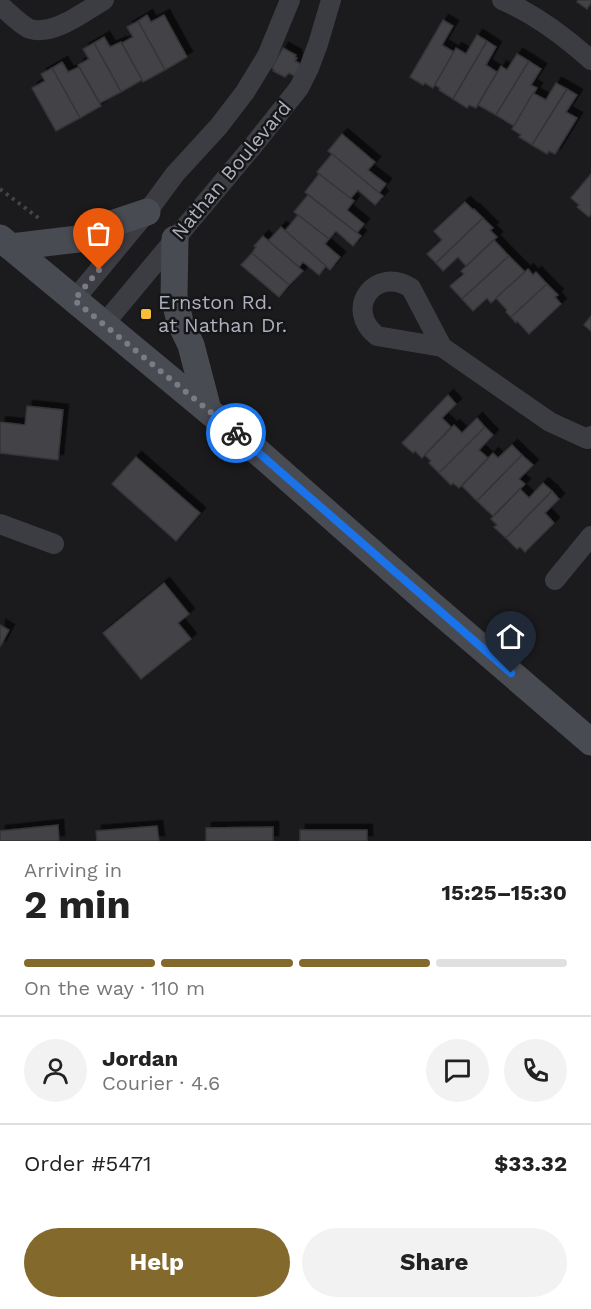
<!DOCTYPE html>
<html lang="en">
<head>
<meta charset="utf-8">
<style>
  :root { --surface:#fff; --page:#f2f2f2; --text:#222; --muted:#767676; --line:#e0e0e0; --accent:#83692b }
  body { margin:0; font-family:"Work Sans",sans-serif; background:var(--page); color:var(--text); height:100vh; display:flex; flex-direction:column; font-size:22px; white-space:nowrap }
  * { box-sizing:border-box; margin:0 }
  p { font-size:20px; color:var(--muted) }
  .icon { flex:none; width:33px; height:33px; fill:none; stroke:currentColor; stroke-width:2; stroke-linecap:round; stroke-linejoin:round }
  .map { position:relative; height:841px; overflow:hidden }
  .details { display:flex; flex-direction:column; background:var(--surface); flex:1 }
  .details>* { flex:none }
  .pin { position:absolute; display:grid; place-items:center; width:51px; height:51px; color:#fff; margin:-62px -26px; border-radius:50% 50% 50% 0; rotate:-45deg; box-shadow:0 0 6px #0007 }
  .pin .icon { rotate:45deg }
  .courier { position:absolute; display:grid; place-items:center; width:60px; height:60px; margin:-30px; border:4px solid #1a73e8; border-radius:50%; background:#fff; color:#222; box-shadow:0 2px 8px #0007 }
  .head em { font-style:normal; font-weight:700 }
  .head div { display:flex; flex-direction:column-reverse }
  .head { display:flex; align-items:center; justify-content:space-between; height:102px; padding:0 24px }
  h1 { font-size:39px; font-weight:700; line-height:45px }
  .bar { display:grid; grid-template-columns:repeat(4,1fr); gap:9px 6px; align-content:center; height:72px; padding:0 24px }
  .bar i { height:8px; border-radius:4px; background:var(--line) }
  .bar .selected { background:var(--accent) }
  .bar p { grid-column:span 4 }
  .line { display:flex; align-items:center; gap:15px; padding:0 24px; border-top:2px solid var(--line) }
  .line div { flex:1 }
  .round { display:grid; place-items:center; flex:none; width:63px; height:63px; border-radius:32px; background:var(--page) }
  .button { display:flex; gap:12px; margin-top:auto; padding:12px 24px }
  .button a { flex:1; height:69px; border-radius:36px; background:var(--accent); color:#fff; font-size:24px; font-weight:700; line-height:69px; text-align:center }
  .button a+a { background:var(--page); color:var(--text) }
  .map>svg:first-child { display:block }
  .building { fill:#424347; stroke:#353539; stroke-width:1.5; filter:url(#shadow) }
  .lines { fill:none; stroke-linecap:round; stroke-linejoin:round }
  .path { stroke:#42444a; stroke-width:4; stroke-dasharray:3 4.5; stroke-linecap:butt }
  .street { stroke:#3c3c43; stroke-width:20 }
  .secondary { stroke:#494b53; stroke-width:27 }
  .done { stroke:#7a7c85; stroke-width:6; stroke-dasharray:0 10.8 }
  .route { stroke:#1a73e8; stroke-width:8 }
  .poi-dot { fill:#f9bf37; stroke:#161618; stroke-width:2 }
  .labels { text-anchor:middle; stroke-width:5; stroke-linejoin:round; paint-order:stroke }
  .street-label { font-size:20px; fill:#adb1bd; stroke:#161618 }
  .poi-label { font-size:20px; fill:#adb1bd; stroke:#161618; text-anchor:start }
</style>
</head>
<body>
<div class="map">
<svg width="591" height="841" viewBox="0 0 591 841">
  <defs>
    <filter id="shadow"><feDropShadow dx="5.5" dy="-5.5" stdDeviation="0" flood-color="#0009"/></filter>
  </defs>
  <rect width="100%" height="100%" fill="#1b1b1d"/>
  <g class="building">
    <path d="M578,0h13v3l-4,6 -10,-7z"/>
    <path d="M147,15l4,7 13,-7 23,42 -22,13 -27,-49z"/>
    <path d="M443,20l10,6 -11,19 12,7 -21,36 -8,-5 -2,2 -13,-8z"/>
    <path d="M138,21l27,49 -22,12 -21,-39 11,-6 -6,-10z"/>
    <path d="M477,35l10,6 -34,58 -14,-9 1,-2 -5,-3 21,-37 10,6z"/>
    <path d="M104,37l6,10 11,-5 21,38 -21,12 -27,-49z"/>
    <path d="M487,41l9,6 -10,18 11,7 -21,36 -7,-3 -2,3 -14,-9z"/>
    <path d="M94,43l27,49 -21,11 -22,-38 11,-6 -6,-10z"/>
    <path d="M283,48l13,7 -1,2 2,1 -2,3 11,6 -6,12 -11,-6 -4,4 -12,-6 1,-1 -2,-2z"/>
    <path d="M517,54l12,7 -33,54 -18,-10 23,-39 6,4z"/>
    <path d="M529,61l12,8 -10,16 6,3 -23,38 -18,-11z"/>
    <path d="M62,62l6,10 11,-5 22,39 -21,12 -28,-50z"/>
    <path d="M52,68l28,50 -24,13 -24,-43 13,-7 -4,-7z"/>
    <path d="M556,83l11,6 -35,56 -13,-8 2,-2 -9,-6 21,-36 13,7z"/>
    <path d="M567,89l10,6 -11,17 11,6 -22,36 -6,-3 -2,3 -15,-9z"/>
    <path d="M342,134l33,28 -7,8 18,14 -7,9 -51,-42z"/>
    <path d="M332,154l51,42 -8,9 -17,-15 -8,9 -33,-27z"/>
    <path d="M319,174l35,27 -7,9 17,14 -7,9 -52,-41z"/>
    <path d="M591,174v40l-2,3 -12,-10 2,-2 -8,-7z"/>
    <path d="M308,195l53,41 -8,10 -17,-15 -7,8 -35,-27z"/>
    <path d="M465,202l8,8 1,-1 9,9 -47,45 -9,-9 15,-14 -8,-9z"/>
    <path d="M298,215l31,24 -4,5 15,13 -10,13 -45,-39z"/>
    <path d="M483,218l10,10 -3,2 7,7 -31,29 -8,-9 -15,14 -7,-8z"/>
    <path d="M281,227l45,39 -7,9 -16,-13 -4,5 -31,-26z"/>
    <path d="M263,236l40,35 -14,14 -37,-32 4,-6 -2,-1z"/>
    <path d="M494,240l15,16 -47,43 -12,-13 14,-12 -3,-3z"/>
    <path d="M252,253l37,32 -10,12 -38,-32z"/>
    <path d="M509,256l16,16 -34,31 -4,-5 -14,13 -11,-12z"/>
    <path d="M528,269l5,6 3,-3 11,12 -36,33 -5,-5 1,-2 -11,-12z"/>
    <path d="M547,284l11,11 -3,2 6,7 -32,30 -12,-13 -1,2 -5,-6z"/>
    <path d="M591,316v15l-7,-6z"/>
    <path d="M448,395l8,9 -14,14 9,9 -29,31 -7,-7 -2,2 -11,-10z"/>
    <path d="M27,406l36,4 -5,50 -58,-7v-31l25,3z"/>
    <path d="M477,418l8,9 -46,46 -10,-10 2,-2 -6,-6 29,-30 8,8z"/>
    <path d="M485,427l8,8 -14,15 9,8 -29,30 -6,-5 -2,2 -12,-12z"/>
    <path d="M512,445l10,10 -45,46 -15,-15 31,-33 5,5z"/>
    <path d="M522,455l11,10 -14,14 6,5 -32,32 -16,-15z"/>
    <path d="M136,457l64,56 -24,28 -64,-57z"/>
    <path d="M543,483l9,8 -46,47 -12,-11 3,-2 -6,-6 29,-30 9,9z"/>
    <path d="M552,491l7,8 -14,14 9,10 -29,29 -5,-5 -3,2 -11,-11z"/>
    <path d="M164,583l25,31 -11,9 13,16 -50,40 -38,-46z"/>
    <path d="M0,625l9,5 -9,17z"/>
    <path d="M58,825l1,16h-59v-10z"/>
    <path d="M157,826l2,15h-62l-1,-10z"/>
    <path d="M273,827v14h-67v-13z"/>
    <rect x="300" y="830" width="67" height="11"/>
  </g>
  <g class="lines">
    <path class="path" d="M0,189l40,30"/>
    <g class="street">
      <path d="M502,0c33,14 62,36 89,60"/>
      <path d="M0,5c7,6 22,21 30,24 24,7 55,-18 74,-29"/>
      <path d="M74,300l73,-88 28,-38 44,-48 26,-34 22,-36 23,-56"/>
      <path d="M104,324l148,-177 47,-59 10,-20 9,-24 13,-44"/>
      <path d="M442,347l-31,-59c-36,-23 -68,21 -34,48l65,11 108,75 37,17 4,-3"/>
      <path d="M0,524l54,20"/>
      <path d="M555,580l36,-44"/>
    </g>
    <g class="secondary">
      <path d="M0,238l257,213 169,149 165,142"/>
      <path d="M175,239l-1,57 6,26 11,23 17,65"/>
      <path d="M11,247l67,-8 18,-6 15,-9 36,-12"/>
    </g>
  </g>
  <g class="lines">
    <path class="done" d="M99,270l-25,30 162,133"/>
    <path class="route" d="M236,433l275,240"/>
  </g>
  <rect class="poi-dot" x="140" y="308" width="12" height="12" rx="3"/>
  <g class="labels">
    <g class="street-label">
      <text transform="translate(231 170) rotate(-50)" y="7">Nathan Boulevard</text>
    </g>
    <g class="poi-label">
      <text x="158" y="309">Ernston Rd.<tspan x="158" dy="23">at Nathan Dr.</tspan></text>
    </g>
  </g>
</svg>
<div class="pin" style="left:99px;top:270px;background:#ea580c"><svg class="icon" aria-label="bag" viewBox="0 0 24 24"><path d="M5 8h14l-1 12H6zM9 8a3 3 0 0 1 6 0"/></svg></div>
<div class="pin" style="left:511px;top:673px;background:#1f2937"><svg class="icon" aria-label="home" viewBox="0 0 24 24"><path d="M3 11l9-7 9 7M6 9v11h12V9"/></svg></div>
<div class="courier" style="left:236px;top:433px"><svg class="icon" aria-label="bike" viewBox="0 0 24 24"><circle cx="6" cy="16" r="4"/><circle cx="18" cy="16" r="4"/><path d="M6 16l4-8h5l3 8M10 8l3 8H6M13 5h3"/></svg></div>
</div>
<section class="details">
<div class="head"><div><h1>2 min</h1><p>Arriving in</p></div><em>15:25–15:30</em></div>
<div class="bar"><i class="selected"></i><i class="selected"></i><i class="selected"></i><i></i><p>On the way · 110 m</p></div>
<div class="line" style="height:108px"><a class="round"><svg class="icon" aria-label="person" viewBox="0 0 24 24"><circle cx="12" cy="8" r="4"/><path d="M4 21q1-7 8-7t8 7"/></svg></a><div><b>Jordan</b><p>Courier · 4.6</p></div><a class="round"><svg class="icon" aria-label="chat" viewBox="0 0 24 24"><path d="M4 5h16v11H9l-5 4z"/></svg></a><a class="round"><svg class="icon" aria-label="phone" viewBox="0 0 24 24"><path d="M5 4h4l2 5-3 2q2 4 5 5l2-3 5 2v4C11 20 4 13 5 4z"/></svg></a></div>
<div class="line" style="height:78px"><div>Order #5471</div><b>$33.32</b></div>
<div class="button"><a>Help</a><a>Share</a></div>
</section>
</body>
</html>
